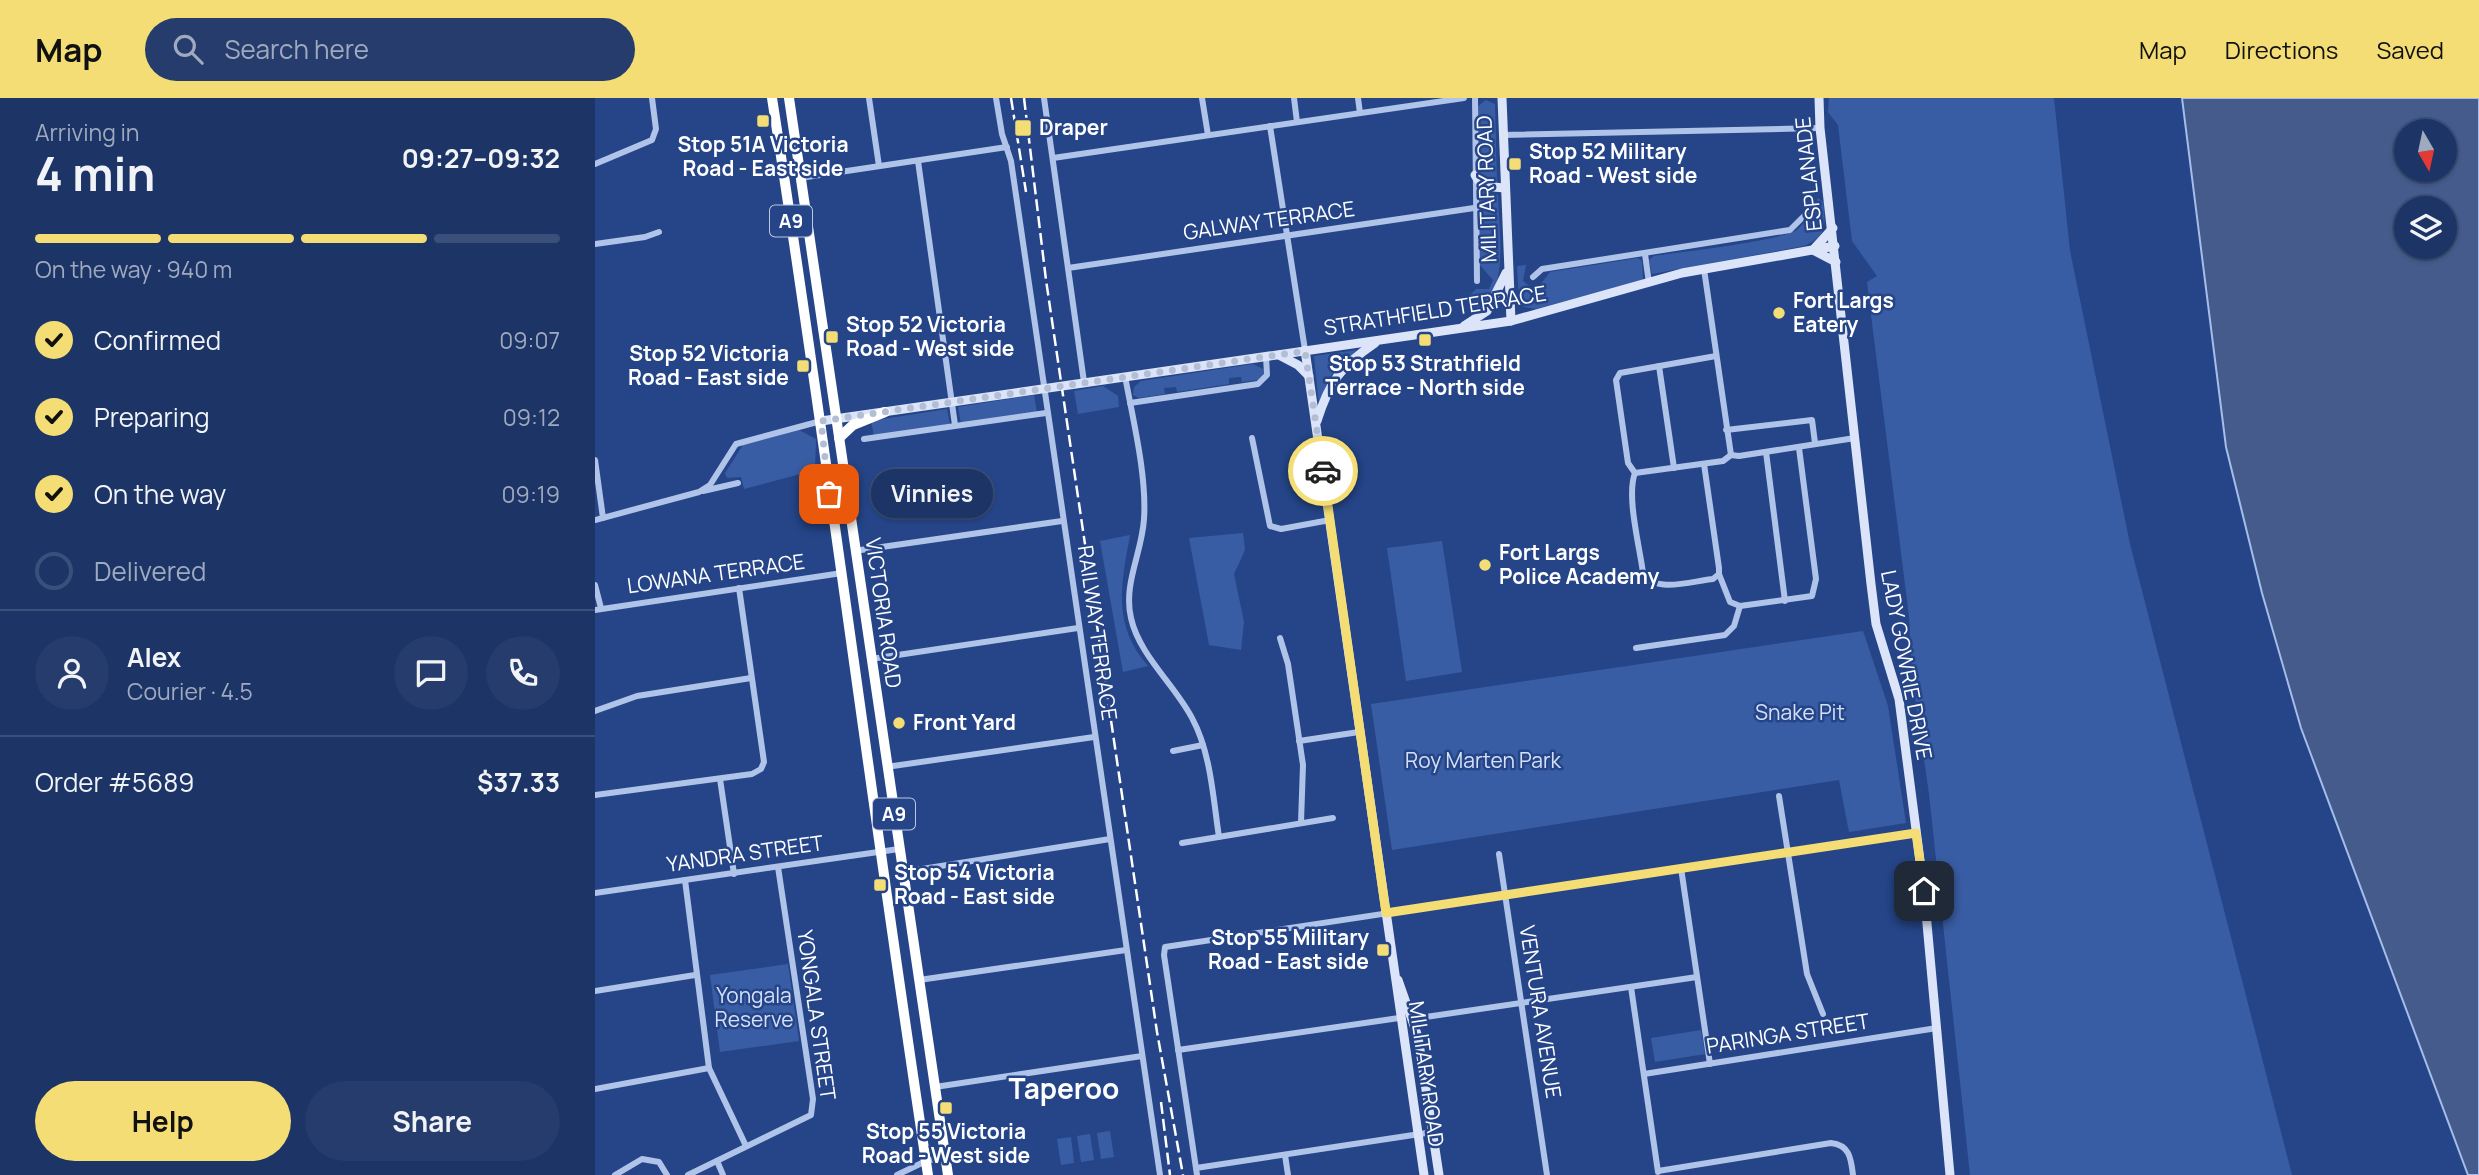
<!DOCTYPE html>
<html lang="en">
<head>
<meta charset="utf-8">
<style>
  :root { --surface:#1c3466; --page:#253c6c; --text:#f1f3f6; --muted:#a0aabf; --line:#3a4f7a; --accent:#f3dd74 }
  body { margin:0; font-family:Manrope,sans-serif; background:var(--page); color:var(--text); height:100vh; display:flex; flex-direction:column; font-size:26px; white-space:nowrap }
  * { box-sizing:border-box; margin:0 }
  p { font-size:23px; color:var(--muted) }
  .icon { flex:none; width:38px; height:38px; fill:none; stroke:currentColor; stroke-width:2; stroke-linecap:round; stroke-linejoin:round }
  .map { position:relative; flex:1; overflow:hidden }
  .drawer { display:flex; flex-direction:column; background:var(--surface); width:595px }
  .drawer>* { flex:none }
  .needle { width:46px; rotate:171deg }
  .tools { position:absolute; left:1799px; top:21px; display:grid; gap:14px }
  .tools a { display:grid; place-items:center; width:63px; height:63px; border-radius:50%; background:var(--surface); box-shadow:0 2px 5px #0004,0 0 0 2px var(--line); font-size:35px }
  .pin { position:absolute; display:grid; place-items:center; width:60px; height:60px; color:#fff; margin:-30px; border-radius:14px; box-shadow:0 4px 10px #0006 }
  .courier { position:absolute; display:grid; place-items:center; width:70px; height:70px; margin:-35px; border:5px solid #f3dd74; border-radius:50%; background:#fff; color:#222; box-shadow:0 2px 9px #0007 }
  .bubble { position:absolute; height:49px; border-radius:24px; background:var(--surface); box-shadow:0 2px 5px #0004,0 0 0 2px var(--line); font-size:23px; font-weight:700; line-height:49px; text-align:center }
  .head em { font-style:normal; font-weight:700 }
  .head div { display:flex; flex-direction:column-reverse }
  .head { display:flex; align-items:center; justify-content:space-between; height:119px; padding:0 35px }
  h1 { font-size:46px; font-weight:700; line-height:52px }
  .bar { display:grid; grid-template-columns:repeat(4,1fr); gap:10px 7px; align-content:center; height:84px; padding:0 35px }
  .bar i { height:9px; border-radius:5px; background:var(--line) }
  .bar .on { background:var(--accent) }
  .bar p { grid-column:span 4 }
  .line { display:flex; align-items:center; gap:18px; padding:0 35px; border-top:2px solid var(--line) }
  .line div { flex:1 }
  .round { display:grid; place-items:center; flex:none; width:74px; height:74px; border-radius:37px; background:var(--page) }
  ol { padding:0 35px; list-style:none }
  li { display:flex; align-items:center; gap:21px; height:77px }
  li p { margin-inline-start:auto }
  li .icon { padding:7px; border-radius:50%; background:var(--accent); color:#111; stroke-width:4 }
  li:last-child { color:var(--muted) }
  li i { width:38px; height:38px; border:4px solid var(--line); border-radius:50% }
  .cta { display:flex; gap:14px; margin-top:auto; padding:14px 35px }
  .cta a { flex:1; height:80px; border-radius:42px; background:var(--accent); color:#111; font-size:28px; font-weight:700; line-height:80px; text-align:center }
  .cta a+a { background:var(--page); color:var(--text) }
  header { display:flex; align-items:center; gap:42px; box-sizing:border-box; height:98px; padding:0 35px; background:var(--accent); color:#111 }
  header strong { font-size:33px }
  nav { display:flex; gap:38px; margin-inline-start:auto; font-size:24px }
  .search { width:490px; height:63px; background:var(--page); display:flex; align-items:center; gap:18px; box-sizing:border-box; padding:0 24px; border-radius:38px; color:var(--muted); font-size:26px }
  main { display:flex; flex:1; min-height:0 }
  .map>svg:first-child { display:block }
  .green { fill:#395da4 }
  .water { fill:#445b8b; stroke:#a4bdea; stroke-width:2; fill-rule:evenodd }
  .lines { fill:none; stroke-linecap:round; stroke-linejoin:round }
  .street { stroke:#b0c3e9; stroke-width:6 }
  .secondary { stroke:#dbe4f8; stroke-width:9 }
  .highway { stroke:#fff; stroke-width:10 }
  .rail { stroke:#fff; stroke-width:2.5; stroke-dasharray:12 5; stroke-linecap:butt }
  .done { stroke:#b3bed5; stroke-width:7; stroke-dasharray:0 12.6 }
  .route { stroke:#f3dd74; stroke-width:9 }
  .poi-dot { fill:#f3dd74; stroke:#254588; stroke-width:2.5 }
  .labels { text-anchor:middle; stroke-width:5; stroke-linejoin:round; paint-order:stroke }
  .shield { fill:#254588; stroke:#bec7db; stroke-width:2 }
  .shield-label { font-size:19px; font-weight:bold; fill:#fff }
  .poi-label { font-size:21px; font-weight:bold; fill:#fff; stroke:#254588; text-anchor:start }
  .street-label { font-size:21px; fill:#fff; stroke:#254588 }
  .park-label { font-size:21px; fill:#d4e0f7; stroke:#254588 }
  .district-label { font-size:28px; font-weight:bold; fill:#fff; stroke:#254588 }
</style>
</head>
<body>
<header>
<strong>Map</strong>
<div class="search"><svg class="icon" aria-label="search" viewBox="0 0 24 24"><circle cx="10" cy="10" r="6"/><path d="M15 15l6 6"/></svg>Search here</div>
<nav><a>Map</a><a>Directions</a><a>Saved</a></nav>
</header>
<main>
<section class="drawer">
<div class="head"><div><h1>4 min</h1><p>Arriving in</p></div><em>09:27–09:32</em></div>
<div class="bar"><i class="on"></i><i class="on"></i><i class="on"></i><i></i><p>On the way · 940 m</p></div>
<ol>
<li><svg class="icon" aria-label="check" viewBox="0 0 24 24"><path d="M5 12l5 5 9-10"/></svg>Confirmed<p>09:07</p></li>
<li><svg class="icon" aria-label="check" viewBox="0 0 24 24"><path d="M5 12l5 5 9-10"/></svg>Preparing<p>09:12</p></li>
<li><svg class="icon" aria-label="check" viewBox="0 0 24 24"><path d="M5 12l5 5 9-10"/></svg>On the way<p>09:19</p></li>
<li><i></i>Delivered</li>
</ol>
<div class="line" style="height:126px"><a class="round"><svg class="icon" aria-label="person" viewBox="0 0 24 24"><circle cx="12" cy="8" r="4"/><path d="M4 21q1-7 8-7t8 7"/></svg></a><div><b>Alex</b><p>Courier · 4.5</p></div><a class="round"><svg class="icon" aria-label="chat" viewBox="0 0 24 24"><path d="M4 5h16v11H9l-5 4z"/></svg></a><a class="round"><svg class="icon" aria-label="phone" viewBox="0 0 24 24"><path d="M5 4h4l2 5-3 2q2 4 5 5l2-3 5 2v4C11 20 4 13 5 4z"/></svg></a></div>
<div class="line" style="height:91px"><div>Order #5689</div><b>$37.33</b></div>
<div class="cta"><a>Help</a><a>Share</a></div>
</section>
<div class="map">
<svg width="1884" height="1077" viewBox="0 0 1884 1077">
  <rect width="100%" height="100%" fill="#254588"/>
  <g class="green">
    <path d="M1234,0h225l16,153 60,293 162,631h-322l-41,-381 -17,-119 -3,-59 -40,-317 -2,-17 10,-6 -25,-35 -14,-116 -10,-13z"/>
    <path d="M891,2l9,4 2,80h-11l-7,-12 -1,-66z"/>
    <path d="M884,90l19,7c1,40 13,99 -27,123l-1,-23 6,-6h13l4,-9 -14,-16z"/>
    <path d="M1223,100l5,4c3,23 4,34 -19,44l-152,28 -3,-14 5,-4c25,-4 129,-15 144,-27 9,-8 14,-20 20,-31z"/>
    <path d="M1043,160l4,3 1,19 -107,29 -12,-2 -5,-7 -2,-34 9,-1 -3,16 9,7 8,-3 10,-13z"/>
    <path d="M762,252l-25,24 -13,32 -5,-50z"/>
    <path d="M658,266l10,5 1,6 -5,5 -17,2 -1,-5 -12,1v6l-52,8 -1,-5 -12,1 1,6 -26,4 -6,-3 1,-8 7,-6z"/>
    <path d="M508,288l15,10 1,11 -41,7 -4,-23z"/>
    <path d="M439,297l3,18 -76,11 -3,-17z"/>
    <path d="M352,311l3,16 -76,11 -3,-15z"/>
    <path d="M204,332l17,9 -1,31 -71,19 -3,-12 -14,1 -2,-5 18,-28z"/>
    <path d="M648,435l2,17 -11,24 10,48 -3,28 -32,-5 -20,-107z"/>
    <path d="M535,437c-9,50 -18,90 18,131l-25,6 -23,-131z"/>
    <path d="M847,443l20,131 -56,9 -19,-133z"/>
    <path d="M1268,533l25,75 18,117 -57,9 -10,-52 -447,70 -21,-146z"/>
    <path d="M193,866l11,77 -79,11 -10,-77z"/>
    <path d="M1106,932l4,24 -50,8 -4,-24z"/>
    <path d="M515,1033l4,26 -13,2 -4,-26z"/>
    <path d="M495,1036l4,26 -13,2 -4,-26z"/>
    <path d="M476,1039l3,26 -13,2 -4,-26z"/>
  </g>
  <path class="water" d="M1587,0h297v1077h-11l-167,-447 -39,-135 -36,-146zM1850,33v39h-39v-39zM1850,110v39h-39v-39z"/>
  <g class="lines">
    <g class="street">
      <path d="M274,0l10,68"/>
      <path d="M401,0l6,36 9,27 149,1014"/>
      <path d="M449,0l40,284"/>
      <path d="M607,0l6,37"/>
      <path d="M699,0l3,24"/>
      <path d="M763,0l2,15"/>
      <path d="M880,0l2,183"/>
      <path d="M675,28l35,224"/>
      <path d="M908,37l317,-7"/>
      <path d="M458,60l411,-60"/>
      <path d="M323,63l37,264"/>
      <path d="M0,66l57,-24 4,-11 -4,-31"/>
      <path d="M205,80l207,-31"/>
      <path d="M0,146l50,-7 14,-5"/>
      <path d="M1050,156l4,29"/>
      <path d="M473,170l406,-60"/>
      <path d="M1109,171l27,186"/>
      <path d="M938,179l9,-8 248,-39 17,-17 5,-10"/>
      <path d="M1121,258l-96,17 -4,7 12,83 7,10 88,-12 8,-6"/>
      <path d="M1064,268l15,102"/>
      <path d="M530,278c8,44 22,100 19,143 -2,34 -21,65 -13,99 8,37 44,67 61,100 19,35 21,80 27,119"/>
      <path d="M535,305l128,-19 9,-9 -1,-19"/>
      <path d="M1131,332l86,-10 3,23"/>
      <path d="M657,340l18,88 11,3 49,-9"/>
      <path d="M269,341l182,-26"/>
      <path d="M1171,354l19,149"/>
      <path d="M1136,357l8,1 116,-18"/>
      <path d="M0,362l8,58"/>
      <path d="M1040,375c-9,23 5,75 8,100 12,21 49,8 70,6l6,-5v-6l-15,-104"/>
      <path d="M108,393l35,-8"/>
      <path d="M0,422l104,-28 11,-7 26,-41 85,-23"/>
      <path d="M259,453l208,-30"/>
      <path d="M1124,476l11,28 10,4 72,-10 4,-17 -17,-131"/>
      <path d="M0,487l6,23"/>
      <path d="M0,512l247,-37"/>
      <path d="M685,540l8,26 15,101 -2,57"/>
      <path d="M1041,550l89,-13 9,-9 6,-20"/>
      <path d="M276,561l207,-31"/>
      <path d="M0,613l42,-15 114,-18"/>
      <path d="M704,643l60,-9"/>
      <path d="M578,653l30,-6"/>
      <path d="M291,669l208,-30"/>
      <path d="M125,681l14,95"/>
      <path d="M0,697l157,-21 9,-5 3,-7 -25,-174"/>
      <path d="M1184,698l28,178 16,40"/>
      <path d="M587,745l151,-25"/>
      <path d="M904,756l48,321"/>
      <path d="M1086,770l29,196"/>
      <path d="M308,774l207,-33"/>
      <path d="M90,782l24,188 37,78"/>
      <path d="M0,795l304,-44"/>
      <path d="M324,882l207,-30"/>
      <path d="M1036,889l27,185"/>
      <path d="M0,893l100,-16"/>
      <path d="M817,921l285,-42"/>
      <path d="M583,952l221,-32"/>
      <path d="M1049,976l293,-46"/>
      <path d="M340,989l207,-31"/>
      <path d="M0,991l114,-21"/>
      <path d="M690,1057l3,20"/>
      <path d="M122,1063l6,14"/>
      <path d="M601,1070l237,-36"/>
      <path d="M1063,1073l173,-28c19,2 20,16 22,32"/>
      <path d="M20,1077l27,-16 17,3 8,13"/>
      <path d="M93,1077l123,-60 2,-16 -35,-232"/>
      <path d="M302,1077l29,-14 19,-4"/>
      <path d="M602,1077l-33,-220 1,-8 751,-114"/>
    </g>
    <g class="secondary">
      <path d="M907,0l9,223"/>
      <path d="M1224,0l1,30 51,456 5,40 23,75 25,192 26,284"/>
      <path d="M880,77l7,11 23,2"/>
      <path d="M1238,130l-20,22 23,12"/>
      <path d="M869,228l23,-15 19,-38"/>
      <path d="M710,252l119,825"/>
      <path d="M684,257l19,10 11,11"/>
      <path d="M226,323l690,-100 171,-48 153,-27"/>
      <path d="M722,323c12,-39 24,-55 58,-78"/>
      <path d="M803,882l20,57 21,138"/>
    </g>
    <g class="highway">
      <path d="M177,0c56,358 101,718 156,1077"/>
      <path d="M194,0l159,1077"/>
      <path d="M244,340l14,-13 32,-13"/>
    </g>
    <g class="rail">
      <path d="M416,0l15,94"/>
      <path d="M429,0l22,182 111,752 26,143"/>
      <path d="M566,1004l9,73"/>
    </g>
  </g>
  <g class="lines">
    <path class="done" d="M234,396l-8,-73 484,-70 18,120"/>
    <path class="route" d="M728,373l63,442 530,-80 8,58"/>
  </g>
  <g class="poi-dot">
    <rect x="161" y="16" width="14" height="14" rx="3.5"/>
    <rect x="419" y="21" width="18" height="18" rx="3.5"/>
    <rect x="913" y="59" width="14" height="14" rx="3.5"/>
    <circle cx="1184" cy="215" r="7"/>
    <rect x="230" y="232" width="14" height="14" rx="3.5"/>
    <rect x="823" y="235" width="14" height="14" rx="3.5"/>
    <rect x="201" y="261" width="14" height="14" rx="3.5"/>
    <circle cx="890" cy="467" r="7"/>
    <circle cx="304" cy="625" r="7"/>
    <rect x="278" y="780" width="14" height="14" rx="3.5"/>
    <rect x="781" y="845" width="14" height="14" rx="3.5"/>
    <rect x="344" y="1003" width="14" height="14" rx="3.5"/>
  </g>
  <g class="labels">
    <g class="shield">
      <rect x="175" y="107.5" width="42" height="31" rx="5"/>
      <rect x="278" y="700.5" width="42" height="31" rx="5"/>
    </g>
    <g class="shield-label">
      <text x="196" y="130">A9</text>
      <text x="299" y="723">A9</text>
    </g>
    <g class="poi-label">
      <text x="444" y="37">Draper</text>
      <text x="168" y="54" text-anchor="middle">Stop 51A Victoria<tspan x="168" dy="24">Road - East side</tspan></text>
      <text x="934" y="61">Stop 52 Military<tspan x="934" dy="24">Road - West side</tspan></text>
      <text x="1198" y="210">Fort Largs<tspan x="1198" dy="24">Eatery</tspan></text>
      <text x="251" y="234">Stop 52 Victoria<tspan x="251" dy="24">Road - West side</tspan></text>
      <text x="194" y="263" text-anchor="end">Stop 52 Victoria<tspan x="194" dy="24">Road - East side</tspan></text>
      <text x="830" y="273" text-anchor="middle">Stop 53 Strathfield<tspan x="830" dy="24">Terrace - North side</tspan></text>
      <text x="904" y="462">Fort Largs<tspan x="904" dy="24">Police Academy</tspan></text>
      <text x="318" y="632">Front Yard</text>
      <text x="299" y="782">Stop 54 Victoria<tspan x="299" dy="24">Road - East side</tspan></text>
      <text x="774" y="847" text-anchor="end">Stop 55 Military<tspan x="774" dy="24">Road - East side</tspan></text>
      <text x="351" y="1041" text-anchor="middle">Stop 55 Victoria<tspan x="351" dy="24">Road - West side</tspan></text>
    </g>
    <g class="street-label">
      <text transform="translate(1214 76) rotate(-96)" y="7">ESPLANADE</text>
      <text transform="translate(892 91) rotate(-92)" y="7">MILITARY ROAD</text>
      <text transform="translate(674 123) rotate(-8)" y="7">GALWAY TERRACE</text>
      <text transform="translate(840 213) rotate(-9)" y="7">STRATHFIELD TERRACE</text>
      <text transform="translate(121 476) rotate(-8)" y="7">LOWANA TERRACE</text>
      <text transform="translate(288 515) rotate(82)" y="7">VICTORIA ROAD</text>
      <text transform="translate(502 535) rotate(82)" y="7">RAILWAY TERRACE</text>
      <text transform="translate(1311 567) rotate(79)" y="7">LADY GOWRIE DRIVE</text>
      <text transform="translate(150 756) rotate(-8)" y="7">YANDRA STREET</text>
      <text transform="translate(945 914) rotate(81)" y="7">VENTURA AVENUE</text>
      <text transform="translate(221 917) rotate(82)" y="7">YONGALA STREET</text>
      <text transform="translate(1193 936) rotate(-9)" y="7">PARINGA STREET</text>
      <text transform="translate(831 976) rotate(82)" y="7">MILITARY ROAD</text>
    </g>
    <g class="park-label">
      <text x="1205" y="622">Snake Pit</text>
      <text x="888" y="670">Roy Marten Park</text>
      <text x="159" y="905">Yongala<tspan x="159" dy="24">Reserve</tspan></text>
    </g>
    <g class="district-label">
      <text x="469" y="1001">Taperoo</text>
    </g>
  </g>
</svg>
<div class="tools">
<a><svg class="needle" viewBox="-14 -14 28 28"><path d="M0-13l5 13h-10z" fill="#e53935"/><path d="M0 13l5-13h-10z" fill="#a0aabf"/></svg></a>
<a><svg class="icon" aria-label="layers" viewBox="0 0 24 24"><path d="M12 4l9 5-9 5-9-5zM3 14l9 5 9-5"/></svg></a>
</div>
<div class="pin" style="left:234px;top:396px;background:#ea580c"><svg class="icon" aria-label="bag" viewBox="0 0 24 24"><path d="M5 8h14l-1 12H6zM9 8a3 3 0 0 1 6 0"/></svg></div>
<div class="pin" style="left:1329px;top:793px;background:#1f2937"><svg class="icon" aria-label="home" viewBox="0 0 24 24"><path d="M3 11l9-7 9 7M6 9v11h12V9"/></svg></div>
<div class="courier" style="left:728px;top:373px"><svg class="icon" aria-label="car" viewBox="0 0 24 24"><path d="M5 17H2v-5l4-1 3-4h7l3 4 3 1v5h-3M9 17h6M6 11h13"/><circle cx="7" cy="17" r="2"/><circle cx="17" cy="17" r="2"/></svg></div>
<div class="bubble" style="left:276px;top:371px;width:122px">Vinnies</div>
</div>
</main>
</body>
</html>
